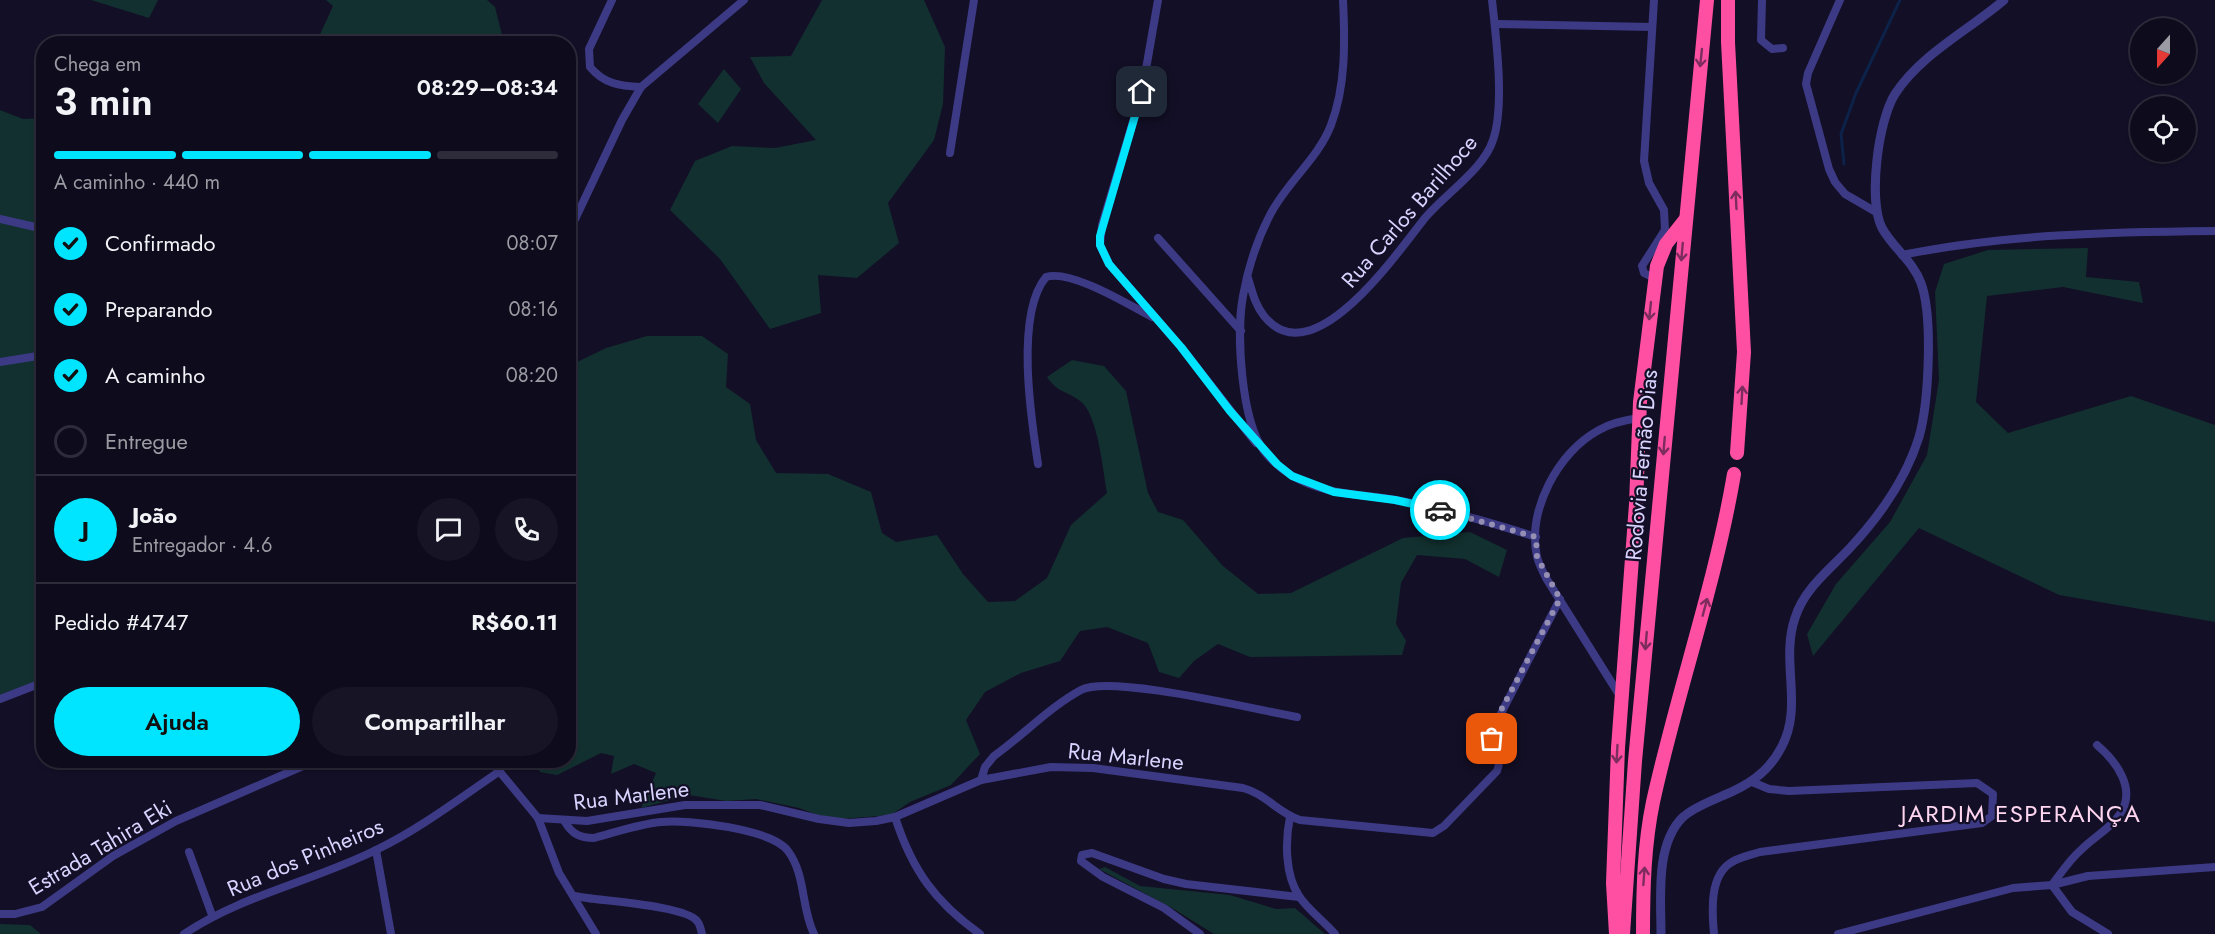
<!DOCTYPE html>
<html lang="pt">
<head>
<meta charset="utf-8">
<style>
  :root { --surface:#0e0b1c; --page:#171425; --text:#f1f3f6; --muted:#9b9ba3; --line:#2e2b3b; --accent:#00e5ff }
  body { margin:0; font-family:Jost,sans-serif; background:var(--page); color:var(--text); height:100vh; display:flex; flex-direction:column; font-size:22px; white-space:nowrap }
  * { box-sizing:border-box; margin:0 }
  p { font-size:20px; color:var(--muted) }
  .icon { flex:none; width:33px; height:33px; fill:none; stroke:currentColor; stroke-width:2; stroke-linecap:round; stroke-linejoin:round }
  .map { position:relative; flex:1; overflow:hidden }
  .drawer { position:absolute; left:36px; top:36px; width:540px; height:732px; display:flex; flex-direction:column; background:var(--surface); border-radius:24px; box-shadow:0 2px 4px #0004,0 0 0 2px var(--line) }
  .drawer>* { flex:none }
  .needle { width:39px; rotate:201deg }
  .buttons { position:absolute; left:2130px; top:18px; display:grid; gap:12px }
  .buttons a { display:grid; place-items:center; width:66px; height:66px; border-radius:50%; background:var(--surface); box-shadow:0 2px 4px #0004,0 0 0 2px var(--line); font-size:30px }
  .pin { position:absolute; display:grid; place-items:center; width:51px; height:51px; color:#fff; margin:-26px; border-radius:12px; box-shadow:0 3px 9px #0006 }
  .courier { position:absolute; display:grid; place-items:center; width:60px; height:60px; margin:-30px; border:4px solid #00e5ff; border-radius:50%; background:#fff; color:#222; box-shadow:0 2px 8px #0007 }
  .head em { font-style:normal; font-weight:600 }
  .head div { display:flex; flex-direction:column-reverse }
  .head { display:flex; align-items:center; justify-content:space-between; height:102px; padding:0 18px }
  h1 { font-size:39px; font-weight:600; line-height:45px }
  .bar { display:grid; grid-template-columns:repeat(4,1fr); gap:9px 6px; align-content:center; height:72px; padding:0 18px }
  .bar i { height:8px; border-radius:4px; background:var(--line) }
  .bar .selected { background:var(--accent) }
  .bar p { grid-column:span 4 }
  .line { display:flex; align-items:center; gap:15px; padding:0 18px; border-top:2px solid var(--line) }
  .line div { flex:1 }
  .round { display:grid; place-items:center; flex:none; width:63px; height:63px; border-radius:32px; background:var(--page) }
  ol { padding:0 18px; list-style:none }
  li { display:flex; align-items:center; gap:18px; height:66px }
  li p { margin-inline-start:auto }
  li .icon { padding:6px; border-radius:50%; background:var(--accent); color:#111; stroke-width:4 }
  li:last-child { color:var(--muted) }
  li i { width:33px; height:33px; border:3px solid var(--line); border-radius:50% }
  .primary-button { display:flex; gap:12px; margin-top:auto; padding:12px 18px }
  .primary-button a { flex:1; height:69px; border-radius:36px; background:var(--accent); color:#111; font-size:24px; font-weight:600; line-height:69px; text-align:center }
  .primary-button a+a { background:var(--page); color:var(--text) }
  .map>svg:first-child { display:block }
  .green { fill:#12302f }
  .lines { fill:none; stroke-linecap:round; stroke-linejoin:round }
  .stream { stroke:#0c2248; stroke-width:3 }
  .minor { stroke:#3d3a85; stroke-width:8 }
  .tertiary { stroke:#3d3a85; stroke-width:9 }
  .motorway { stroke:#ff4fa3; stroke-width:14 }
  .oneway { stroke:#7d2c5e }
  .done { stroke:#948fb3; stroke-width:6; stroke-dasharray:0 10.8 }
  .route { stroke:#00e5ff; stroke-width:8 }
  .labels { text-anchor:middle; stroke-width:4.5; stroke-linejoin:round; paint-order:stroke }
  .street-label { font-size:22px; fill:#d9d4ff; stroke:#130f26 }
  .neighbourhood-label { font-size:24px; letter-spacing:1.5px; fill:#ffd6f0; stroke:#130f26 }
</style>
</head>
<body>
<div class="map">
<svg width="2215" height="934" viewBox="0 0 2215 934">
  <rect width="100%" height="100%" fill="#130f26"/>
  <g class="green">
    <path d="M91,0h67l-9,18z"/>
    <path d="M326,0h161l8,7 9,36h-188l17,-37z"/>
    <path d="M822,0h102l21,47 -2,57 -9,36 -46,63 11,40 -42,35 -39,-3 3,38 -51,16 -50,-70 -50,-49 25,-49 37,-15 43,2 41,-8 -52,-57 -14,-26 41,-1z"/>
    <path d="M724,69l17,20 -23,34 -20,-19z"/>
    <path d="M0,110l23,9 21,-1 -1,561 -43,16z"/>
    <path d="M2088,248l-2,29 53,5 4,21 -80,-16 -76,9 -11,106 32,31 123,-37 84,29v197l-156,-27 -140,-67 -106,128 -6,-22 29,-50 54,-62 37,-67 12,-75 -4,-88 9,-28 44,-14z"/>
    <path d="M647,336h55l26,18 -2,33 24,17 6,36 20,33 52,1 43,18 11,41 14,9 41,-7 26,39 25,28 27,-1 32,-23 24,-53 36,-32c-4,-21 -9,-80 -27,-92 -14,-11 -21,-7 -33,-24l25,-17 32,6 22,25 22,102 10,19 25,8 40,46 35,28 33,-1 112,-55 67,-6 37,18 -8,27 -34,-18 -48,-4 -16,28 -5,41 10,17 -4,14 -152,2 -32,-13 -24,17 -15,17 -20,-6 -11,-29 -41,-16 -27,4 -20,30 -39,12 -36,19 -19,28 14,34 -29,31 -41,17 -19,13 -49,4 -19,-2 -24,-9 -43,-9 -30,2 -37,-6 -48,13 15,-35 -22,-9 -23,10 3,-18 -13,-3 -44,22 -17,-3 -6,-11 34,-1 1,-394 37,-18z"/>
    <path d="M1105,867l35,19 90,9 46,14 19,-1 30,26h-111l-42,-26 -73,-39z"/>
    <path d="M0,924l30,1 11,9h-41z"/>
  </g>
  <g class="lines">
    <path class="stream" d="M1844,164l-3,-30 15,-41 44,-93"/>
    <g class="minor">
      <path d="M612,0l-23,49 1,18c14,17 30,19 51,20"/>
      <path d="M1158,0l-16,92 -40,133 -2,20 9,19 72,83 75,96"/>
      <path d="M1343,0c2,41 3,86 -12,125 -13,34 -45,58 -61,90 -13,25 -22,53 -27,81 -7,37 -2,124 21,155 7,9 17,18 27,24 31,20 70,19 105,25 47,9 94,22 140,37"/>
      <path d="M1654,0l-10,161 5,22 15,27 1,20 -23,36 2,7 10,5"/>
      <path d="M1762,0l-1,40 11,9 11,-1"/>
      <path d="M1840,0l-32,73 -2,11 23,85 6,13 10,12 31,18"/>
      <path d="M1495,24l157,3"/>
      <path d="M950,153l24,-153"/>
      <path d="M0,219l44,10"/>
      <path d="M568,234l54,-114 19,-33 103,-87"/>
      <path d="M1158,238l83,93"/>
      <path d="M1902,255c102,-21 209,-23 313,-24"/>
      <path d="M1248,278c4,13 7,27 16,38 49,62 135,-66 161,-98 20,-24 59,-49 68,-78 12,-34 3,-103 -1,-140"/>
      <path d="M0,362l44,-7"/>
      <path d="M1038,464c-7,-46 -23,-150 8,-187 25,-8 83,28 106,40"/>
      <path d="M1620,696l-74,-118c-3,-6 -7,-14 -9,-21 -10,-47 21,-105 62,-127 12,-7 26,-10 40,-12"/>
      <path d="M0,699l44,-17"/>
      <path d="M2097,745c19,16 40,44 23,69 -9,14 -26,23 -38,35 -12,10 -21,24 -30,36l20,27 36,22"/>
      <path d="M490,760l48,58 21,55 37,61"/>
      <path d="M981,780l4,-13 9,-11c28,-20 57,-50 87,-66 29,-16 176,20 216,27"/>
      <path d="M895,817c17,53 40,85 85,117"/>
      <path d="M1290,817c-5,24 -5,58 9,79 9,14 25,25 36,38"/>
      <path d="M538,818l49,3 98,-16h75l59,14 30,4 27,-2 19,-4 86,-37 70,-13 42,1 150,20c23,6 35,25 57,32l133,13 11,-7 53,-55c7,-16 -8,-27 -3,-44l66,-128"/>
      <path d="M565,822c7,12 15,16 29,16 22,-6 45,-14 67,-16 27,-3 111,7 127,29 18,24 13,57 26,83"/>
      <path d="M376,850l15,84"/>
      <path d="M189,852l23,63"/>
      <path d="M574,896c24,5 111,9 123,25 3,3 4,9 5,13"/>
      <path d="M0,914h15l27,-7 71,-51 63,-35 141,-61"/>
      <path d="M184,934c58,-39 130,-53 192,-84 44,-21 84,-52 124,-79"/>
      <path d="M1200,934l-36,-26 -61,-31 -22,-16 1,-6 10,-2 72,26 22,5 113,13"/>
      <path d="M1714,934c-2,-22 -5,-59 18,-72 8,-5 19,-7 28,-10l222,-29 10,-7 1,-22 -16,-11 -188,8 -20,-2 -17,-7"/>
      <path d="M1838,934l175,-46 39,-3 36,-9 127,-9"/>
    </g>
    <path class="tertiary" d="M1661,934c0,-36 -6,-90 22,-117 11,-10 26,-15 39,-21 25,-10 46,-23 59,-48 23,-41 -1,-87 14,-130 9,-29 34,-48 54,-69 30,-32 57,-70 70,-112 10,-35 14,-121 2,-154 -8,-22 -28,-35 -39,-55 -14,-28 -4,-107 13,-134 26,-40 74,-64 109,-94"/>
    <g class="motorway">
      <path d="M1728,0v42l16,310 -7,101"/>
      <path d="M1616,934l-3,-51 5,-135 18,-244 4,-102 17,-136 9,-22 19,-24"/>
      <path d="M1623,934l12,-173 72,-761"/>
      <path d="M1643,934c0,-44 1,-89 10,-132 24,-110 62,-216 81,-328"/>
    </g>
  </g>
  <defs><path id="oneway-shaft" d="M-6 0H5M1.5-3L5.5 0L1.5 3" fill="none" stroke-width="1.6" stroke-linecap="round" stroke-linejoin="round" transform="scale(1.5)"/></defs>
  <g class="oneway">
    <use href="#oneway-shaft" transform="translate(1701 58) rotate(96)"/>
    <use href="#oneway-shaft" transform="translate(1736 200) rotate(-93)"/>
    <use href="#oneway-shaft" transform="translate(1682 252) rotate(95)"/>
    <use href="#oneway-shaft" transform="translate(1650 311) rotate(96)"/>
    <use href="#oneway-shaft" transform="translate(1742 395) rotate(-87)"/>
    <use href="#oneway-shaft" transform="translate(1664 446) rotate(95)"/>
    <use href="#oneway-shaft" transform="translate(1705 607) rotate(-75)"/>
    <use href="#oneway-shaft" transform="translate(1646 641) rotate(95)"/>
    <use href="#oneway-shaft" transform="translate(1617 754) rotate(93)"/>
    <use href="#oneway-shaft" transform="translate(1644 876) rotate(-86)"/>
  </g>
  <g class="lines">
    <path class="done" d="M1440,510l96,27 1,20 23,42 -61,115 -7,25"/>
    <path class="route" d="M1142,92l-42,144v9l9,19 72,83 49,64 47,53 15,12 42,16 61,8 45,10"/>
  </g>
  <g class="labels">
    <g class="street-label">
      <text transform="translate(1409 211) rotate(-49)" y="8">Rua Carlos Barilhoce</text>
      <text transform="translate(1641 465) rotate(-85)" y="8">Rodovia Fernão Dias</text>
      <text transform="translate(1126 756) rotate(6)" y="8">Rua Marlene</text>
      <text transform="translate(631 795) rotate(-7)" y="8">Rua Marlene</text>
      <text transform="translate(100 847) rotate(-31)" y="8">Estrada Tahira Eki</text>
      <text transform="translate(305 857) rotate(-23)" y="8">Rua dos Pinheiros</text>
    </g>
    <g class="neighbourhood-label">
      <text x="2021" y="822">JARDIM ESPERANÇA</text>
    </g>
  </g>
</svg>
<div class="buttons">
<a><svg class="needle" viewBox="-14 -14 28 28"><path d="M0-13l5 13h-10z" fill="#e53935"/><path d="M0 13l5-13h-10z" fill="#9b9ba3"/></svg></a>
<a><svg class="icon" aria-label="locate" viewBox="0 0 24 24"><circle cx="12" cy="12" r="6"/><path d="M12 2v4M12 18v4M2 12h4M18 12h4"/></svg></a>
</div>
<div class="pin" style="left:1492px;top:739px;background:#ea580c"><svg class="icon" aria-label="bag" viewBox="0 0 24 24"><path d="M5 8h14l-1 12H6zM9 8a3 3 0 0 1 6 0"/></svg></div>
<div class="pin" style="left:1142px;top:92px;background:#1f2937"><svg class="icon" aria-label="home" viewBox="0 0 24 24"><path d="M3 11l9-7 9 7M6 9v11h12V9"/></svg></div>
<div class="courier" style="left:1440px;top:510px"><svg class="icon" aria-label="car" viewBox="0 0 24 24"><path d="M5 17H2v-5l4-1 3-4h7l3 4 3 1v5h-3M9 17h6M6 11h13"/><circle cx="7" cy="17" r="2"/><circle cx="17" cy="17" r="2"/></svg></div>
<section class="drawer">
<div class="head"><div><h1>3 min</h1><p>Chega em</p></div><em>08:29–08:34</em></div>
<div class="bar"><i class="selected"></i><i class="selected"></i><i class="selected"></i><i></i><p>A caminho · 440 m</p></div>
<ol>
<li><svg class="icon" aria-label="check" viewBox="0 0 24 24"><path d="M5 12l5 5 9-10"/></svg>Confirmado<p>08:07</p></li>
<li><svg class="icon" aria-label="check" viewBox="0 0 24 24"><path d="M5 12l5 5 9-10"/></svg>Preparando<p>08:16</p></li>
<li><svg class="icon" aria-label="check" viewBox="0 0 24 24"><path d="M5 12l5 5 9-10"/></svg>A caminho<p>08:20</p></li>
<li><i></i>Entregue</li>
</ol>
<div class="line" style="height:108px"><b class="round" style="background:var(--accent);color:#111">J</b><div><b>João</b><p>Entregador · 4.6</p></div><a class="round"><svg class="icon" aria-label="chat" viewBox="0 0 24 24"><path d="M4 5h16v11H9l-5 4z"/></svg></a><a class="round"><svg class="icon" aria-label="phone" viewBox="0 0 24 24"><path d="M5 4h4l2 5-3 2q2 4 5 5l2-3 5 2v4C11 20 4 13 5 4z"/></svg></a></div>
<div class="line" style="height:78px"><div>Pedido #4747</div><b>R$60.11</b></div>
<div class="primary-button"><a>Ajuda</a><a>Compartilhar</a></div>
</section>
</div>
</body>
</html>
